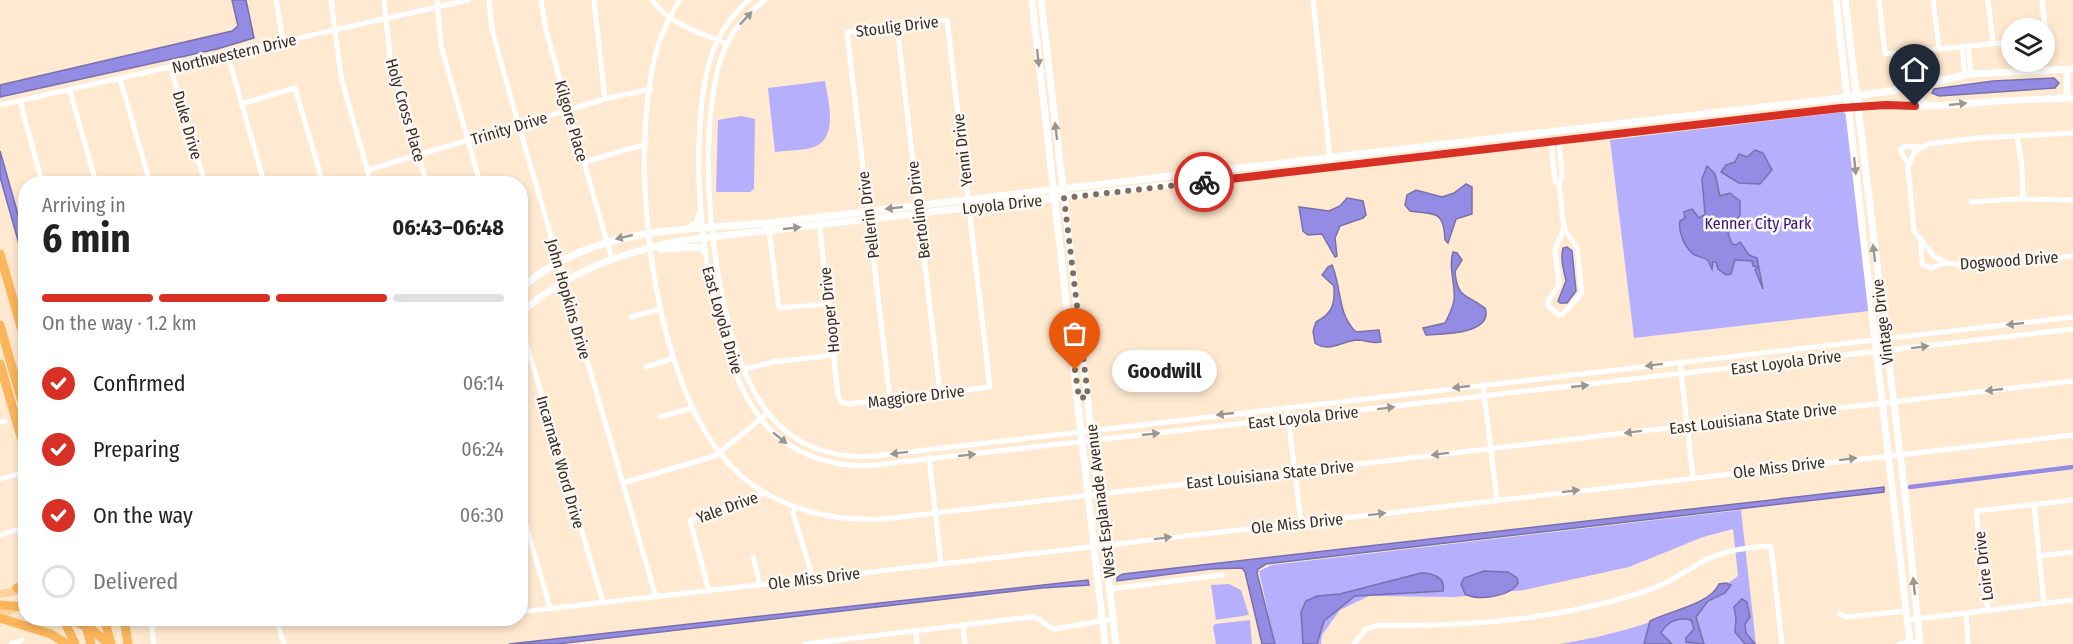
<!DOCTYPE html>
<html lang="en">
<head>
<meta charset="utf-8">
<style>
  :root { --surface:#fff; --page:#f2f2f2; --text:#222; --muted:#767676; --line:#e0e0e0; --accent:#d93025 }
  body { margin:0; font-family:"Fira Sans Condensed",sans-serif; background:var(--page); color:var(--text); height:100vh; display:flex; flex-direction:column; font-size:22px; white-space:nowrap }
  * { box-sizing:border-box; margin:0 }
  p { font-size:20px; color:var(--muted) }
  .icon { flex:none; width:33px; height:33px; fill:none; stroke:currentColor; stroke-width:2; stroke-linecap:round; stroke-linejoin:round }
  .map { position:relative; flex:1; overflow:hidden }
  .details { position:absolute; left:18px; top:176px; width:510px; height:450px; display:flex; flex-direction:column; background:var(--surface); border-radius:24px; box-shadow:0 3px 9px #0003 }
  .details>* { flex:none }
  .buttons { position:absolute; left:2001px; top:18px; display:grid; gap:12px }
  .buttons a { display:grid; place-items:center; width:54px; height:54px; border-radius:50%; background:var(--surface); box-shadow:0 3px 9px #0003; font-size:30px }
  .pin { position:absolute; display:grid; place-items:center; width:51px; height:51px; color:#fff; margin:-62px -26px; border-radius:50% 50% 50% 0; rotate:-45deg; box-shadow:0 0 6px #0007 }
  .pin .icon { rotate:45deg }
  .courier { position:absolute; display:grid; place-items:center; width:60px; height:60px; margin:-30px; border:4px solid #d93025; border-radius:50%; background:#fff; color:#222; box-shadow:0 2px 8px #0007 }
  .bubble { position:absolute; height:42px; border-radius:21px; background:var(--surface); box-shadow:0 3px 9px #0003; font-size:20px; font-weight:700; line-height:42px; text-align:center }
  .summary em { font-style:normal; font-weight:700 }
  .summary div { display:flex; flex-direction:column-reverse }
  .summary { display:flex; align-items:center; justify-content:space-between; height:102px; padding:0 24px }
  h1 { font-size:39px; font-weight:700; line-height:45px }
  .bar { display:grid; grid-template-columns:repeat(4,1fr); gap:9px 6px; align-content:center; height:72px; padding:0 24px }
  .bar i { height:8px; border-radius:4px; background:var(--line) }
  .bar .selected { background:var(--accent) }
  .bar p { grid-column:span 4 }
  ol { padding:0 24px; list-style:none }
  li { display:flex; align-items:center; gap:18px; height:66px }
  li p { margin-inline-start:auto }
  li .icon { padding:6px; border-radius:50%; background:var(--accent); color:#fff; stroke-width:4 }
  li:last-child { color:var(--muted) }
  li i { width:33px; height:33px; border:3px solid var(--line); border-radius:50% }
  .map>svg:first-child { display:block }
  .green { fill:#b5affd }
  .water { fill:#948ce4; stroke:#7870ab; stroke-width:1.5 }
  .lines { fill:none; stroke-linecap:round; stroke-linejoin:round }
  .canal { stroke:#948ce4; stroke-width:4.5 }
  .street { stroke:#fff; stroke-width:5 }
  .secondary { stroke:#fff; stroke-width:7 }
  .primary { stroke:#fdd39d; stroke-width:8 }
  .highway { stroke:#fbb55b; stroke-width:9 }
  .oneway { fill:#9a9692 }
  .done { stroke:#7c6f61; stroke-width:6; stroke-dasharray:0 10.8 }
  .route { stroke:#d93025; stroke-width:8 }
  .labels { text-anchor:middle; stroke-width:5; stroke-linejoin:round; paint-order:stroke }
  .street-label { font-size:16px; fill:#362e25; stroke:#fef9f4 }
  .park-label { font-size:16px; fill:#33157c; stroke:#fef9f4 }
</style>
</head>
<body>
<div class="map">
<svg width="2073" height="644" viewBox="0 0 2073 644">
  <rect width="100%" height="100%" fill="#ffe9d0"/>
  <g class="green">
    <path d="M825,81c3,19 14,57 -11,66 -11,4 -27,3 -39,5l-7,-64z"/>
    <path d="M1843,112l4,3 22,196 -235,27 -24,-198z"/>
    <path d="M741,116l14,3 -1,70 -4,3h-34l2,-72z"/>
    <path d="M1741,510l15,134h-197c42,-6 102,-22 139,-42 14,-7 27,-17 40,-26l-5,-47 -30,8 -74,30 -105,23 -69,7 -86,-1 -29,14 -18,25 -1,9h-46l-16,-73 13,-6z"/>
    <path d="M1229,584l12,6 8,25 -33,5 -5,-35z"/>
    <path d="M1250,620l2,24h-36l-3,-17 2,-3z"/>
  </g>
  <g class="water">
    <path d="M232,0h14l8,38 -37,11 -217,48v-12l232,-54 6,-5z"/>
    <path d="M2054,78l5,5 -4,5 -116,8 -7,-3 2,-4 59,-8z"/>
    <path d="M1755,150l8,3 9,17 -12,14 -21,-1 -18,-11 5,-7 9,-3 4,-8 8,3z"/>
    <path d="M0,151l25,88v26l-25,-88z"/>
    <path d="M1707,166l8,8 5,22 10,-3 10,8v14l-12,18 4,11 4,1 4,-3 9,13 8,3 6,31 -8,-19 3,-3 -5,-1 -1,-5 -17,-1 -4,14 -5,1 -8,-6 -2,-7h-3l-1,7 -4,-9c-5,-3 -13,-3 -17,-8 -7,-7 -13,-21 -11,-31l5,-3 -1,-6 8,-3 7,9 6,-4 -3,-35z"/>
    <path d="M1466,184l6,3v27l-16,5 -8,24 -3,-3c-1,-32 -12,-25 -35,-29l-5,-6 2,-10 9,-5 26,7 12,-4z"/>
    <path d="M1347,198l16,3 3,14 -3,3 -23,8 -5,12 2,18 -2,1 -13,-23 -14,1 -5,-4 -4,-24 30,4 11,-5z"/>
    <path d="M1567,247l5,4 4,40 -9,12h-7l-2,-2 8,-20c-2,-11 -6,-21 -3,-33z"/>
    <path d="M1453,252l4,1 5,7 -7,11c2,28 12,23 30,37 9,26 -42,26 -59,27l-3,-7 22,-5c3,-6 8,-15 9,-23 2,-16 -6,-31 -1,-48z"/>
    <path d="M1332,265c10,23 5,49 24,67l23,-2 2,12c-9,2 -14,-2 -24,-2 -14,1 -30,13 -42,3l-2,-12 3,-9c17,-9 19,-18 18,-36l-12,-11 6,-8z"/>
    <path d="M1884,487v5l-618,72 -8,5 -1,4 18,71h-13l-17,-72 -3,-4 -32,1 -93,12v-4l6,-3z"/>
    <path d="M1484,571l24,1 9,6 1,5c-8,14 -40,18 -53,11l-4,-10 3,-6z"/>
    <path d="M1421,573c11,0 25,4 22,18l-88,5 -31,25 -7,23h-14l-2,-32 5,-11 11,-5 23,-2z"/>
    <path d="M1088,580l1,5 -47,3 -485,56h-48z"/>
    <path d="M1726,583l5,2 -6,8 -17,8 -12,16 8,27 -18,-2v-4l8,-9 -3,-9c-12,-3 -24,1 -30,13l11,11h-28l6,-23c18,-10 60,-16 69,-37z"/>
    <path d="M1742,599l5,3 3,15 -5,7 1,9 9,11h-10l-10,-12 1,-14 -2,-11z"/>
  </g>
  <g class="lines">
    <path class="canal" d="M1910,487l163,-20"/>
    <g class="street">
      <path d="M276,0l7,41"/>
      <path d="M331,0l10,77 30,106"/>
      <path d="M384,0l7,65 36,118"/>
      <path d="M437,0l4,45 39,138"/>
      <path d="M489,0l3,30 27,96 137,471"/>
      <path d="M541,0l5,31 66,228"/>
      <path d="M594,0l11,99"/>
      <path d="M652,0c16,24 50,33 75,44"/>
      <path d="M679,0c-8,15 -16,29 -21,45 -31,108 -8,318 61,407 39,52 103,70 165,67l1189,-138"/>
      <path d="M749,0c-16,14 -29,32 -36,51 -31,87 -10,302 52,373 25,29 63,42 101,42l1207,-137"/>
      <path d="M765,0c-18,14 -34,31 -42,53 -31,83 -11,292 46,361 26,33 65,45 105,42l1199,-139"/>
      <path d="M1313,0l18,168"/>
      <path d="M1879,0l6,54 127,-12"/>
      <path d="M1933,0l6,48"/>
      <path d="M1988,0l5,43"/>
      <path d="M2042,0l5,41h-3"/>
      <path d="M897,26l43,367"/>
      <path d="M1968,45l3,29"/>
      <path d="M1962,46l3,29"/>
      <path d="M228,55l36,128"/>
      <path d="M171,68l34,115"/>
      <path d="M120,79l30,104"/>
      <path d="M70,91l26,92"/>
      <path d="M20,101l22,82"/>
      <path d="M241,104l54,-16 28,95"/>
      <path d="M0,105l468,-105"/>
      <path d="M2073,133l-95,5 -50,6 -14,8 -6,15 6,64 20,25 12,7 24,3 103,-10"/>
      <path d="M2017,136l5,30 1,33"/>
      <path d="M1559,141l3,34 -3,9 5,44 -9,22 4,35 -11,16v5l11,9 4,-1 19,-21 -5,-45 -13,-20"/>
      <path d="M1551,142l4,39 4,3"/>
      <path d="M584,162l62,-18"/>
      <path d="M1908,164l-8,-14 4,-4 16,1"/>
      <path d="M368,170l237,-71 46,-10"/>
      <path d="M1971,202l45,-3 57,1"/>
      <path d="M819,221l19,175 3,6 7,2 142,-17 -43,-367 -100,12 43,367"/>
      <path d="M768,223l11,85 50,-4"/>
      <path d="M1921,243l1,21 9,4 15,-5"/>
      <path d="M631,317l30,-8"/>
      <path d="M520,322l83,280"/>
      <path d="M1680,362l13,115"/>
      <path d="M646,367l28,-9"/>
      <path d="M745,369l28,-7 61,-7"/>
      <path d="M1483,385l14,115"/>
      <path d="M1287,407l14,116"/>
      <path d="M660,417l32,-9"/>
      <path d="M0,422l5,-1"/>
      <path d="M929,457l12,106"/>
      <path d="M0,479l22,-6"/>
      <path d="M623,483l92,-27 53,-43"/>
      <path d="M520,504l30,104"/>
      <path d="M2034,505l10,98"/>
      <path d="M795,507l-2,6 20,65"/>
      <path d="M0,535l26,-8"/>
      <path d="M2039,556l34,-4"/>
      <path d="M753,557l7,28"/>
      <path d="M1110,589l112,-14"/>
      <path d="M709,591l-19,-71 75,-27"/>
      <path d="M1988,611l-12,-100 97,-11"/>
      <path d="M520,612l1553,-177"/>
      <path d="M1839,614l8,3 59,-6"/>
      <path d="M1966,614l2,30"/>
      <path d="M276,618l8,26"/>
      <path d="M446,618l6,2 20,-2"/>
      <path d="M1907,620l166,-20"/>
      <path d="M963,625l2,19"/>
      <path d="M916,631l1,13"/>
      <path d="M11,644l11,-4"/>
      <path d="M154,644l-2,-17 6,-9"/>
      <path d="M805,644l225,-27 9,2 14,10 60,-10"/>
      <path d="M1354,644l12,-15 14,-4c92,2 180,-6 267,-34 23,-8 40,-22 61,-32 19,-9 42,-12 63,-13l11,98"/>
      <path d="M1899,644l21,-2"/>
    </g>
    <g class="secondary">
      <path d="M1032,0l73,644"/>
      <path d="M1041,0l75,644"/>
      <path d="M1836,0l74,644"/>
      <path d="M1845,0l61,503 14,141"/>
      <path d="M2067,69v29"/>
      <path d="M1922,84l-5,8 3,8 7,5"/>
      <path d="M687,229l10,-6 3,-9"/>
      <path d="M661,249l37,-2 7,4"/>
      <path d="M520,289c73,-63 159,-58 248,-66l1072,-125 58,-8 72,-16 103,-5"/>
      <path d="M520,314c47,-43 103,-62 165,-74l1156,-132 45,-3 53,1 57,-5 77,-3"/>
    </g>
    <g class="primary">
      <path d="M0,594l26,-5"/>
      <path d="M0,615l18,-8"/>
    </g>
    <g class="highway">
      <path d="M0,254l26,90"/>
      <path d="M0,325l26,91"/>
      <path d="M0,364l26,90"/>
      <path d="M17,588l9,-5"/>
      <path d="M0,605l26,2"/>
      <path d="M0,618l51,16 16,10"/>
      <path d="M63,618l12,26"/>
      <path d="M67,618l24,11 18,15"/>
      <path d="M84,618l7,26"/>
      <path d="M104,618l7,26"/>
      <path d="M124,618l4,26"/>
    </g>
  </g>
  <defs><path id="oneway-solid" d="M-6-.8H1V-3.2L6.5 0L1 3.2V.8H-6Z" transform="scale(1.5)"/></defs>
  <g class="oneway">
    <use href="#oneway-solid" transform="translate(746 18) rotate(-47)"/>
    <use href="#oneway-solid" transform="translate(1038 58) rotate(84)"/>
    <use href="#oneway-solid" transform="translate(1958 104) rotate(-6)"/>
    <use href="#oneway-solid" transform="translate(1056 131) rotate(-97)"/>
    <use href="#oneway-solid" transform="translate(1855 166) rotate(84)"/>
    <use href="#oneway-solid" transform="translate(894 208) rotate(174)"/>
    <use href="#oneway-solid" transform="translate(792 228) rotate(-6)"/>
    <use href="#oneway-solid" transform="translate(624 237) rotate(167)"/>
    <use href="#oneway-solid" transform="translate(1874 253) rotate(-97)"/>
    <use href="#oneway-solid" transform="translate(2015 324) rotate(174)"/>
    <use href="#oneway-solid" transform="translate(1920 347) rotate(-7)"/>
    <use href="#oneway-solid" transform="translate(1654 365) rotate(173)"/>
    <use href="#oneway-solid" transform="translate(1580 386) rotate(-6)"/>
    <use href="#oneway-solid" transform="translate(1461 387) rotate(174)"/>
    <use href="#oneway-solid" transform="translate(1994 390) rotate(174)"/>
    <use href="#oneway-solid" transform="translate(1386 408) rotate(-7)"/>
    <use href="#oneway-solid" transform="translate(1225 414) rotate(174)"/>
    <use href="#oneway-solid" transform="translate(1633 432) rotate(173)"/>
    <use href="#oneway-solid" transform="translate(1151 434) rotate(-6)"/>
    <use href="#oneway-solid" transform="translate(780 438) rotate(39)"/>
    <use href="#oneway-solid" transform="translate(899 453) rotate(173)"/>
    <use href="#oneway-solid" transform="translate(1440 454) rotate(173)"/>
    <use href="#oneway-solid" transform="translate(967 455) rotate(-6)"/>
    <use href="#oneway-solid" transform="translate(1848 459) rotate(-7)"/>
    <use href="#oneway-solid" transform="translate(1571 491) rotate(-7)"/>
    <use href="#oneway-solid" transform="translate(1377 514) rotate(-7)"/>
    <use href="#oneway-solid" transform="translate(1163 538) rotate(-7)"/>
    <use href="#oneway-solid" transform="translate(1914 586) rotate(-96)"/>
  </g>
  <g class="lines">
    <path class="done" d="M1075,370l4,28 9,-1 -24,-199 140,-16"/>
    <path class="route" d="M1204,182l637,-74 45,-3 29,1"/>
  </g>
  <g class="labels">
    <g class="street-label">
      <text transform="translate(897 26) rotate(-7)" y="6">Stoulig Drive</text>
      <text transform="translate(234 53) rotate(-13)" y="6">Northwestern Drive</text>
      <text transform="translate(406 110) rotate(74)" y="6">Holy Cross Place</text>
      <text transform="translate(572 121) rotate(74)" y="6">Kilgore Place</text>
      <text transform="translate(188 125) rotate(74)" y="6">Duke Drive</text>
      <text transform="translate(509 128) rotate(-17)" y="6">Trinity Drive</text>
      <text transform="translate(962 150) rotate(-97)" y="6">Yenni Drive</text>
      <text transform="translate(1002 204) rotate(-6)" y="6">Loyola Drive</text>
      <text transform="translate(918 210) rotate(-97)" y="6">Bertolino Drive</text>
      <text transform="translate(868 215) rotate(-97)" y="6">Pellerin Drive</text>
      <text transform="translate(2009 260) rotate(-4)" y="6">Dogwood Drive</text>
      <text transform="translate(569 299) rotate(74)" y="6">John Hopkins Drive</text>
      <text transform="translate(829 310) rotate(-96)" y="6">Hooper Drive</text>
      <text transform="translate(723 320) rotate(74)" y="6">East Loyola Drive</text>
      <text transform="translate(1882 322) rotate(-97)" y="6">Vintage Drive</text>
      <text transform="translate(1786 362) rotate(-7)" y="6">East Loyola Drive</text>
      <text transform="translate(916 396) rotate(-7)" y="6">Maggiore Drive</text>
      <text transform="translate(1303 417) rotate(-6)" y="6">East Loyola Drive</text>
      <text transform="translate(1753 418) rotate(-7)" y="6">East Louisiana State Drive</text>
      <text transform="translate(561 462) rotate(74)" y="6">Incarnate Word Drive</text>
      <text transform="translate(1779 467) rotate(-7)" y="6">Ole Miss Drive</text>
      <text transform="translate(1270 474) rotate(-6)" y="6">East Louisiana State Drive</text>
      <text transform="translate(1100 501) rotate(-97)" y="6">West Esplanade Avenue</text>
      <text transform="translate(727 507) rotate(-20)" y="6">Yale Drive</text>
      <text transform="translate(1297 523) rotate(-6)" y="6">Ole Miss Drive</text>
      <text transform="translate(1983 566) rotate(-97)" y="6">Loire Drive</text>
      <text transform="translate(814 578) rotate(-7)" y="6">Ole Miss Drive</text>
    </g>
    <g class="park-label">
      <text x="1758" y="229">Kenner City Park</text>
    </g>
  </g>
</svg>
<div class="buttons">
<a><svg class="icon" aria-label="layers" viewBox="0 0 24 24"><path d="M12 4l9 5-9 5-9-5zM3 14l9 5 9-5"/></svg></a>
</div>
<div class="pin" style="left:1075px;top:370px;background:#ea580c"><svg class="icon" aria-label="bag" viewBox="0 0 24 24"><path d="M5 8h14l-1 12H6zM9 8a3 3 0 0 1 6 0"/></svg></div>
<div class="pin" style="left:1915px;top:106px;background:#1f2937"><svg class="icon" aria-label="home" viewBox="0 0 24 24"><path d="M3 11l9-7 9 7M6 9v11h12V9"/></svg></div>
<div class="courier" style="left:1204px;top:182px"><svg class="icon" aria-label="bike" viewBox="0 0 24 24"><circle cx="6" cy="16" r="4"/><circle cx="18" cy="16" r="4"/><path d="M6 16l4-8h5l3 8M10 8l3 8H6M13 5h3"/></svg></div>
<div class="bubble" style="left:1112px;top:350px;width:105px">Goodwill</div>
<section class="details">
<div class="summary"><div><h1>6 min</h1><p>Arriving in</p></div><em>06:43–06:48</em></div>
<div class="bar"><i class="selected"></i><i class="selected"></i><i class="selected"></i><i></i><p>On the way · 1.2 km</p></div>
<ol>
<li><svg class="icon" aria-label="check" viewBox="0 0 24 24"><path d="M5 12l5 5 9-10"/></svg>Confirmed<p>06:14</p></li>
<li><svg class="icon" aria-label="check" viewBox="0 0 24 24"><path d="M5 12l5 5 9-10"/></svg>Preparing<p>06:24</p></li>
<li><svg class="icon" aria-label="check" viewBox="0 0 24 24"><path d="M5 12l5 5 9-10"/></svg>On the way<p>06:30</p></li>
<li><i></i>Delivered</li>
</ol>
</section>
</div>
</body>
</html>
